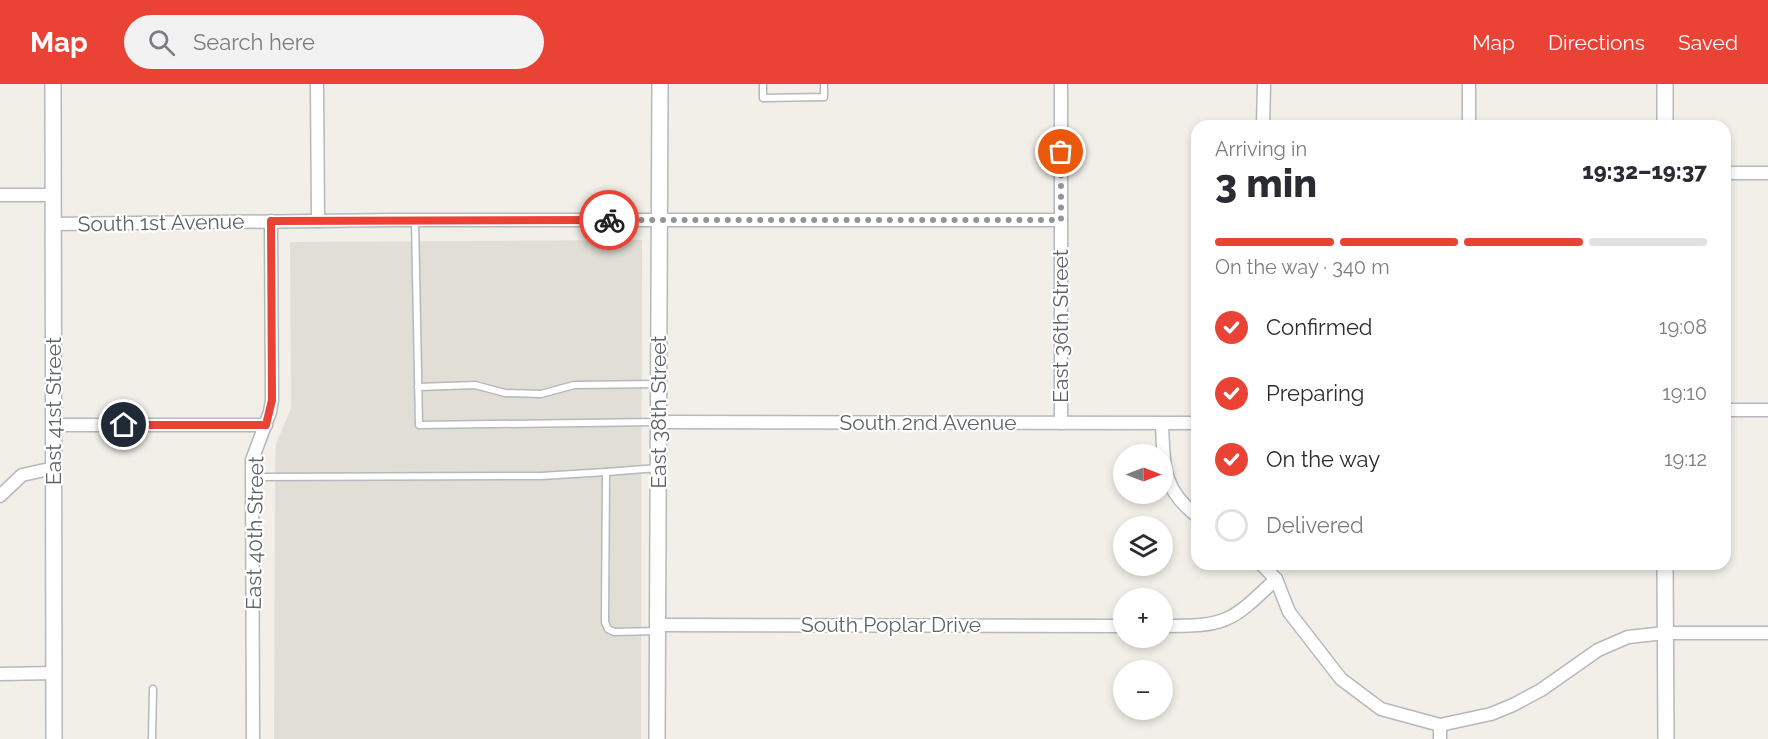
<!DOCTYPE html>
<html lang="en">
<head>
<meta charset="utf-8">
<style>
  :root { --surface:#fff; --page:#f2f2f3; --text:#2b2b33; --muted:#7c7c81; --line:#e1e1e2; --accent:#ea4335 }
  body { margin:0; font-family:Raleway,sans-serif; background:var(--page); color:var(--text); height:100vh; display:flex; flex-direction:column; font-size:22px; white-space:nowrap }
  * { box-sizing:border-box; margin:0 }
  p { font-size:20px; color:var(--muted) }
  .icon { flex:none; width:33px; height:33px; fill:none; stroke:currentColor; stroke-width:2; stroke-linecap:round; stroke-linejoin:round }
  .map { position:relative; flex:1; overflow:hidden }
  .sheet { position:absolute; left:1191px; top:36px; width:540px; height:450px; display:flex; flex-direction:column; background:var(--surface); border-radius:18px; box-shadow:0 3px 9px #0003 }
  .sheet>* { flex:none }
  .needle { width:39px; rotate:90deg }
  .tools { position:absolute; left:1113px; top:360px; display:grid; gap:12px }
  .tools a { display:grid; place-items:center; width:60px; height:60px; border-radius:50%; background:var(--surface); box-shadow:0 3px 9px #0003; font-size:30px }
  .pin { position:absolute; display:grid; place-items:center; width:51px; height:51px; color:#fff; margin:-26px; border:3px solid #fff; border-radius:50%; box-shadow:0 2px 6px #0007 }
  .courier { position:absolute; display:grid; place-items:center; width:60px; height:60px; margin:-30px; border:4px solid #ea4335; border-radius:50%; background:#fff; color:#222; box-shadow:0 2px 8px #0007 }
  .headline em { font-style:normal; font-weight:800 }
  .headline div { display:flex; flex-direction:column-reverse }
  .headline { display:flex; align-items:center; justify-content:space-between; height:102px; padding:0 24px }
  h1 { font-size:39px; font-weight:800; line-height:45px }
  .bar { display:grid; grid-template-columns:repeat(4,1fr); gap:9px 6px; align-content:center; height:72px; padding:0 24px }
  .bar i { height:8px; border-radius:4px; background:var(--line) }
  .bar .on { background:var(--accent) }
  .bar p { grid-column:span 4 }
  ol { padding:0 24px; list-style:none }
  li { display:flex; align-items:center; gap:18px; height:66px }
  li p { margin-inline-start:auto }
  li .icon { padding:6px; border-radius:50%; background:var(--accent); color:#fff; stroke-width:4 }
  li:last-child { color:var(--muted) }
  li i { width:33px; height:33px; border:3px solid var(--line); border-radius:50% }
  header { display:flex; align-items:center; gap:36px; box-sizing:border-box; height:84px; padding:0 30px; background:var(--accent); color:#fff }
  header strong { font-size:28px }
  nav { display:flex; gap:33px; margin-inline-start:auto; font-size:21px }
  .search { width:420px; height:54px; background:var(--page); display:flex; align-items:center; gap:15px; box-sizing:border-box; padding:0 21px; border-radius:33px; color:var(--muted); font-size:22px }
  .map>svg:first-child { display:block }
  .education { fill:#e1ded6 }
  .lines { fill:none; stroke-linecap:round; stroke-linejoin:round }
  .service-casing { stroke:#b5b8bc; stroke-width:9 }
  .minor-casing { stroke:#b5b8bc; stroke-width:15 }
  .tertiary-casing { stroke:#b5b8bc; stroke-width:18 }
  .service { stroke:#fff; stroke-width:6 }
  .minor { stroke:#fff; stroke-width:12 }
  .tertiary { stroke:#fff; stroke-width:15 }
  .done { stroke:#929495; stroke-width:6; stroke-dasharray:0 10.8 }
  .route { stroke:#ea4335; stroke-width:8 }
  .labels { text-anchor:middle; stroke-width:4.5; stroke-linejoin:round; paint-order:stroke }
  .street-label { font-size:21px; fill:#5f6368; stroke:#fff }
</style>
</head>
<body>
<header>
<strong>Map</strong>
<div class="search"><svg class="icon" aria-label="search" viewBox="0 0 24 24"><circle cx="10" cy="10" r="6"/><path d="M15 15l6 6"/></svg>Search here</div>
<nav><a>Map</a><a>Directions</a><a>Saved</a></nav>
</header>
<div class="map">
<svg width="1768" height="655" viewBox="0 0 1768 655">
  <rect width="100%" height="100%" fill="#f1efe8"/>
  <path class="education" d="M642,156l-1,499h-367l1,-275 1,-20 15,-36 -1,-166z"/>
  <g class="lines">
    <g class="service-casing">
      <g id="service">
        <path d="M763,0v14l61,-1v-13"/>
        <path d="M415,136l4,205 238,-3"/>
        <path d="M418,303l57,-2 30,8 36,1 33,-9 84,-1"/>
        <path d="M252,393l289,-1 65,-4"/>
        <path d="M657,547l-43,1 -6,-3 -3,-7 1,-150 52,-4"/>
        <path d="M152,655l1,-50"/>
      </g>
    </g>
    <g class="minor-casing">
      <g id="minor">
        <path d="M317,0l1,137"/>
        <path d="M1061,0v339"/>
        <path d="M1263,42l1,-42"/>
        <path d="M1469,42v-42"/>
        <path d="M1725,89h43"/>
        <path d="M0,111h53"/>
        <path d="M53,140l340,-4h668"/>
        <path d="M1725,326h43"/>
        <path d="M659,338l538,1"/>
        <path d="M54,341h212"/>
        <path d="M1162,341c2,41 0,64 35,91"/>
        <path d="M0,412l22,-21 32,-7"/>
        <path d="M1261,480l15,15 13,33 52,67 40,30 59,16 51,-11 22,-9 28,-15 57,-40 30,-13 37,-4h103"/>
        <path d="M658,541l466,1"/>
        <path d="M1162,542c65,0 68,-3 114,-47"/>
        <path d="M0,590l54,-1"/>
        <path d="M253,655l-1,-279 18,-48 2,-12 -1,-179"/>
        <path d="M1440,655v-14"/>
      </g>
    </g>
    <g class="tertiary-casing">
      <g id="tertiary">
        <path d="M53,0l1,655"/>
        <path d="M1665,42v-42"/>
        <path d="M1665,480l1,175"/>
        <path d="M657,655l3,-655"/>
      </g>
    </g>
    <use href="#service" class="service"/>
    <use href="#minor" class="minor"/>
    <use href="#tertiary" class="tertiary"/>
  </g>
  <g class="lines">
    <path class="done" d="M609,136h452v-68"/>
    <path class="route" d="M124,341h142l6,-25 -1,-179 338,-1"/>
  </g>
  <g class="labels">
    <g class="street-label">
      <text transform="translate(161 139) rotate(-1)" y="7">South 1st Avenue</text>
      <text transform="translate(1061 242) rotate(-90)" y="7">East 36th Street</text>
      <text transform="translate(54 327) rotate(-90)" y="7">East 41st Street</text>
      <text transform="translate(659 328) rotate(-90)" y="7">East 38th Street</text>
      <text x="928" y="346">South 2nd Avenue</text>
      <text transform="translate(255 449) rotate(-89)" y="7">East 40th Street</text>
      <text x="891" y="548">South Poplar Drive</text>
    </g>
  </g>
</svg>
<div class="tools">
<a><svg class="needle" viewBox="-14 -14 28 28"><path d="M0-13l5 13h-10z" fill="#e53935"/><path d="M0 13l5-13h-10z" fill="#7c7c81"/></svg></a>
<a><svg class="icon" aria-label="layers" viewBox="0 0 24 24"><path d="M12 4l9 5-9 5-9-5zM3 14l9 5 9-5"/></svg></a>
<a>+</a>
<a>−</a>
</div>
<div class="pin" style="left:1061px;top:68px;background:#ea580c"><svg class="icon" aria-label="bag" viewBox="0 0 24 24"><path d="M5 8h14l-1 12H6zM9 8a3 3 0 0 1 6 0"/></svg></div>
<div class="pin" style="left:124px;top:341px;background:#1f2937"><svg class="icon" aria-label="home" viewBox="0 0 24 24"><path d="M3 11l9-7 9 7M6 9v11h12V9"/></svg></div>
<div class="courier" style="left:609px;top:136px"><svg class="icon" aria-label="bike" viewBox="0 0 24 24"><circle cx="6" cy="16" r="4"/><circle cx="18" cy="16" r="4"/><path d="M6 16l4-8h5l3 8M10 8l3 8H6M13 5h3"/></svg></div>
<section class="sheet">
<div class="headline"><div><h1>3 min</h1><p>Arriving in</p></div><em>19:32–19:37</em></div>
<div class="bar"><i class="on"></i><i class="on"></i><i class="on"></i><i></i><p>On the way · 340 m</p></div>
<ol>
<li><svg class="icon" aria-label="check" viewBox="0 0 24 24"><path d="M5 12l5 5 9-10"/></svg>Confirmed<p>19:08</p></li>
<li><svg class="icon" aria-label="check" viewBox="0 0 24 24"><path d="M5 12l5 5 9-10"/></svg>Preparing<p>19:10</p></li>
<li><svg class="icon" aria-label="check" viewBox="0 0 24 24"><path d="M5 12l5 5 9-10"/></svg>On the way<p>19:12</p></li>
<li><i></i>Delivered</li>
</ol>
</section>
</div>
</body>
</html>
